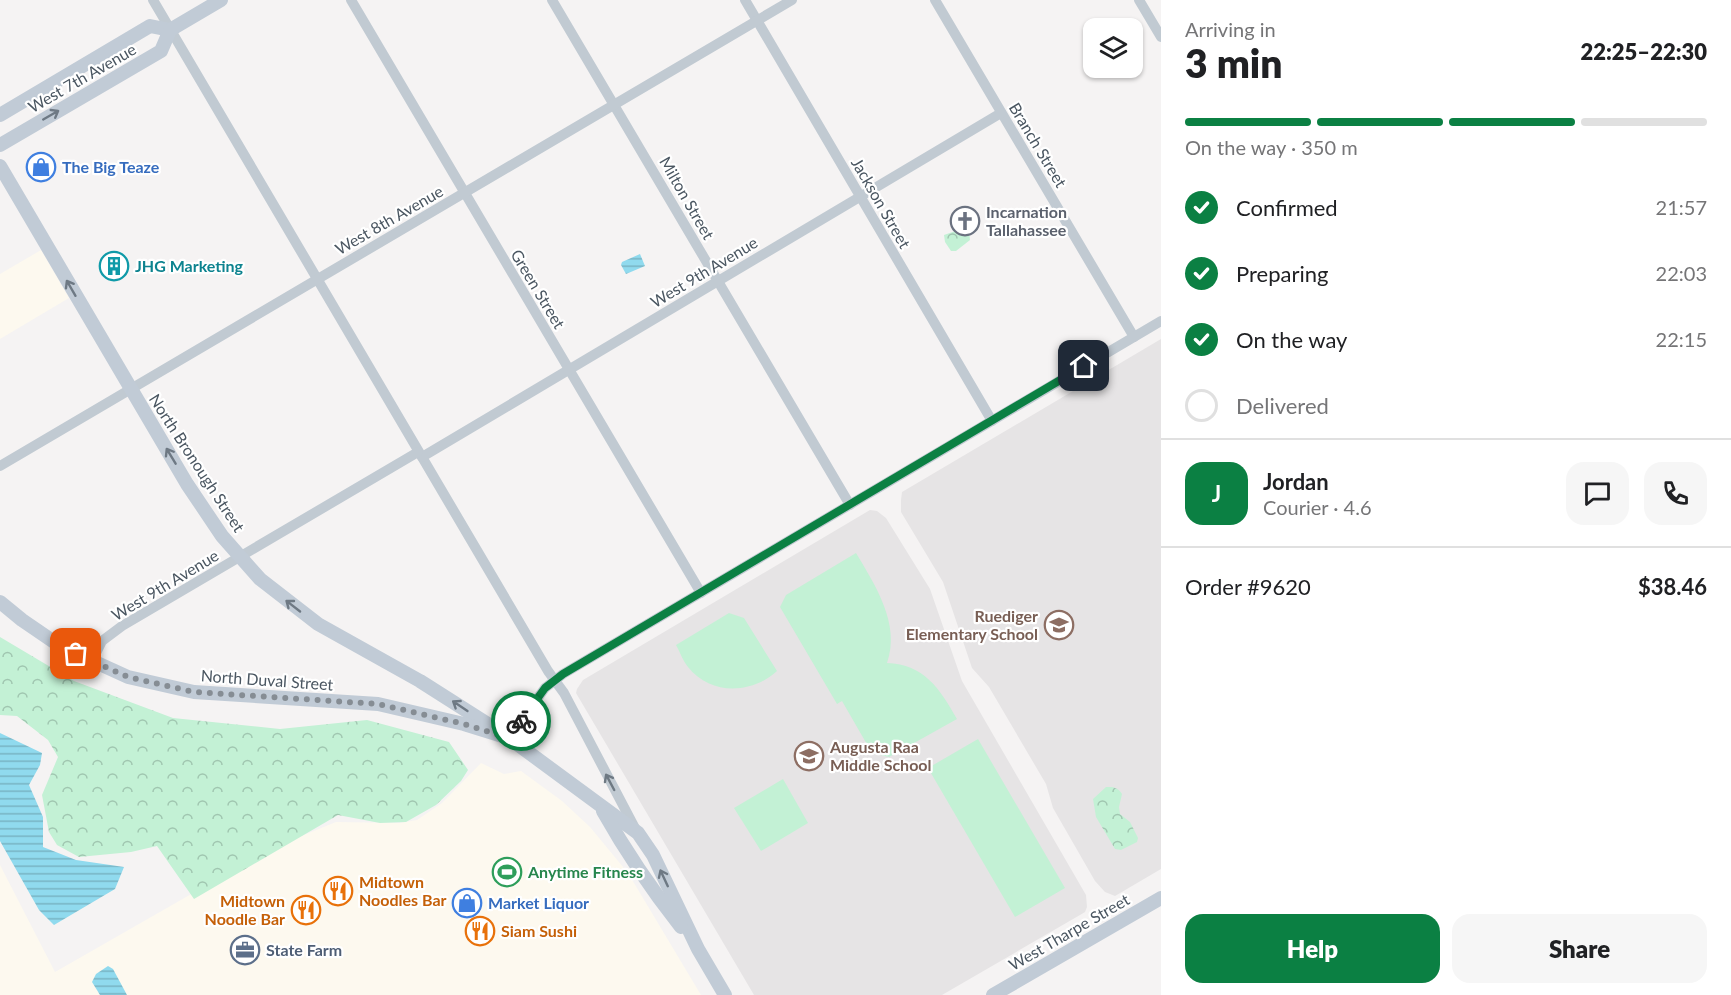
<!DOCTYPE html>
<html lang="en">
<head>
<meta charset="utf-8">
<style>
  :root { --surface:#fff; --page:#f6f6f6; --text:#202124; --muted:#757577; --line:#e0e0e0; --accent:#0b8043 }
  body { margin:0; font-family:Lato,sans-serif; background:var(--page); color:var(--text); height:100vh; display:flex; flex-direction:column; font-size:22px; white-space:nowrap }
  * { box-sizing:border-box; margin:0 }
  p { font-size:20px; color:var(--muted) }
  .icon { flex:none; width:33px; height:33px; fill:none; stroke:currentColor; stroke-width:2; stroke-linecap:round; stroke-linejoin:round }
  .map { position:relative; flex:1; overflow:hidden }
  .side { display:flex; flex-direction:column; background:var(--surface); width:570px }
  .side>* { flex:none }
  .fabs { position:absolute; left:1083px; top:18px; display:grid; gap:12px }
  .fabs a { display:grid; place-items:center; width:60px; height:60px; border-radius:12px; background:var(--surface); box-shadow:0 2px 4px #0004; font-size:30px }
  .pin { position:absolute; display:grid; place-items:center; width:51px; height:51px; color:#fff; margin:-26px; border-radius:12px; box-shadow:0 3px 9px #0006 }
  .courier { position:absolute; display:grid; place-items:center; width:60px; height:60px; margin:-30px; border:4px solid #0b8043; border-radius:50%; background:#fff; color:#222; box-shadow:0 2px 8px #0007 }
  .summary em { font-style:normal; font-weight:800 }
  .summary div { display:flex; flex-direction:column-reverse }
  .summary { display:flex; align-items:center; justify-content:space-between; height:102px; padding:0 24px }
  h1 { font-size:39px; font-weight:800; line-height:45px }
  .bar { display:grid; grid-template-columns:repeat(4,1fr); gap:9px 6px; align-content:center; height:72px; padding:0 24px }
  .bar i { height:8px; border-radius:4px; background:var(--line) }
  .bar .on { background:var(--accent) }
  .bar p { grid-column:span 4 }
  .line { display:flex; align-items:center; gap:15px; padding:0 24px; border-top:2px solid var(--line) }
  .line div { flex:1 }
  .round { display:grid; place-items:center; flex:none; width:63px; height:63px; border-radius:18px; background:var(--page) }
  ol { padding:0 24px; list-style:none }
  li { display:flex; align-items:center; gap:18px; height:66px }
  li p { margin-inline-start:auto }
  li .icon { padding:6px; border-radius:50%; background:var(--accent); color:#fff; stroke-width:4 }
  li:last-child { color:var(--muted) }
  li i { width:33px; height:33px; border:3px solid var(--line); border-radius:50% }
  .button { display:flex; gap:12px; margin-top:auto; padding:12px 24px }
  .button a { flex:1; height:69px; border-radius:18px; background:var(--accent); color:#fff; font-size:24px; font-weight:800; line-height:69px; text-align:center }
  .button a+a { background:var(--page); color:var(--text) }
  main { display:flex; flex:1; min-height:0 }
  .map>svg:first-child { display:block }
  .commercial { fill:#fdf9ef }
  .education { fill:#e6e4e5 }
  .forest { fill:url(#forest-crowns) }
  .pitch { fill:#c3f1d5 }
  .water { fill:url(#water-rules) }
  .lines { fill:none; stroke-linecap:round; stroke-linejoin:round }
  .street { stroke:#c1cad2; stroke-width:10 }
  .secondary { stroke:#c1cbd6; stroke-width:14 }
  .oneway { stroke:#6e7984 }
  .oneway2 { stroke:#6e7983 }
  .done { stroke:#868d94; stroke-width:6; stroke-dasharray:0 10.8 }
  .route { stroke:#0b8043; stroke-width:8 }
  .labels { text-anchor:middle; stroke-width:4.5; stroke-linejoin:round; paint-order:stroke }
  .street-label { font-size:16px; fill:#4a5661; stroke:#fff }
  .shop-label { font-size:16px; font-weight:bold; fill:#366cbe; stroke:#fff; text-anchor:start }
  .worship-label { font-size:16px; font-weight:bold; fill:#5b616d; stroke:#fff; text-anchor:start }
  .culture-label { font-size:16px; font-weight:bold; fill:#0d838f; stroke:#fff; text-anchor:start }
  .education-label { font-size:16px; font-weight:bold; fill:#785e54; stroke:#fff; text-anchor:end }
  .leisure-label { font-size:16px; font-weight:bold; fill:#27864d; stroke:#fff; text-anchor:start }
  .food-label { font-size:16px; font-weight:bold; fill:#c56008; stroke:#fff; text-anchor:start }
  .service-label { font-size:16px; font-weight:bold; fill:#4e5e75; stroke:#fff; text-anchor:start }
</style>
</head>
<body>
<main>
<div class="map">
<svg width="1161" height="995" viewBox="0 0 1161 995">
  <defs>
    <pattern id="forest-crowns" width="20" height="18" patternUnits="userSpaceOnUse" patternTransform="scale(1.5)"><rect width="20" height="18" fill="#c3f1d5"/><path d="M2 6a3 3 0 1 1 6 0M12 15a3 3 0 1 1 6 0" fill="none" stroke="#a0c6b0"/></pattern>
    <pattern id="water-rules" width="6" height="5" patternUnits="userSpaceOnUse" patternTransform="scale(1.5)"><rect width="6" height="5" fill="#90daee"/><path d="M0 2.5h6" fill="none" stroke="#78b4c4"/></pattern>
  </defs>
  <rect width="100%" height="100%" fill="#f5f3f3"/>
  <g class="commercial">
    <path d="M41,250l28,48 -69,41v-65z"/>
    <path d="M481,763l23,11 17,-3 41,30 28,26 38,46 73,122h-701v-130l55,107 201,-115 28,-14 52,-21 63,1 18,-3 25,-17z"/>
  </g>
  <g class="education">
    <path d="M1161,339v530l-46,27 -10,-4 -10,-11 -42,-73 -7,-24 -57,-97 -17,-19 -29,-86 -42,-70v-12l1,-8z"/>
    <path d="M870,510l7,1 9,7 44,71 32,92 124,214 1,12 -2,5 -5,3 -138,80h-188l-178,-302 1,-4 6,-9z"/>
  </g>
  <g class="forest">
    <path d="M964,228l5,3 1,9 -14,11h-5l-6,-9 -1,-7z"/>
    <path d="M0,637l74,44 99,37 107,11 87,-9 82,22 19,28 -7,11 -25,24 -30,17 -26,1 -42,-8 -144,84 -37,-53 -26,6 -52,5 -22,-12 -8,-13 -7,-37 16,-38 -10,-17 -31,-24 -17,-1z"/>
    <path d="M1106,787c7,0 12,0 16,7l-3,13 1,7 10,8 8,16 -1,4 -16,8 -6,-1 -19,-32 -3,-18z"/>
  </g>
  <g class="pitch">
    <path d="M856,553c19,32 45,71 31,110 37,1 53,26 70,56l-68,38 -17,-4 -30,-52 -5,3 -57,-97 6,-12z"/>
    <path d="M729,613l15,5 33,53c-25,23 -66,25 -89,-4 -5,-6 -8,-15 -12,-22z"/>
    <path d="M978,739l87,149 -50,29 -87,-149z"/>
    <path d="M783,779l25,44 -47,28 -27,-43z"/>
  </g>
  <g class="water">
    <path d="M640,254l5,12 -19,8 -5,-9 1,-3z"/>
    <path d="M0,733l42,20 -2,12 -11,20 14,32v30l33,13 48,7 -9,22 -61,36 -15,-15 -39,-69z"/>
    <path d="M108,966l5,3 14,26h-27l-8,-13 4,-8z"/>
  </g>
  <g class="lines">
    <g class="street">
      <path d="M153,0l395,671 16,22 72,137"/>
      <path d="M351,0l350,593"/>
      <path d="M552,0l298,505"/>
      <path d="M745,0l247,421"/>
      <path d="M935,0l199,337"/>
      <path d="M1139,0l22,37"/>
      <path d="M422,457l579,-344"/>
      <path d="M0,466l792,-466"/>
      <path d="M92,661l10,-20 20,-15 296,-174"/>
      <path d="M509,738l36,-50 18,-14 598,-353"/>
    </g>
    <g class="secondary">
      <path d="M0,115l150,-89 20,4"/>
      <path d="M0,145l161,-94 9,-21 51,-30"/>
      <path d="M0,166l187,318 35,52 38,43 58,45 102,57 77,49"/>
      <path d="M0,602l22,18 38,26 68,31 66,15 184,12 86,20 45,14 129,95 15,22 45,94 27,46"/>
      <path d="M603,811c23,41 49,79 78,116"/>
      <path d="M993,995l168,-97"/>
    </g>
  </g>
  <defs><path id="oneway-shaft" d="M-6 0H5M1.5-3L5.5 0L1.5 3" fill="none" stroke-width="1.6" stroke-linecap="round" stroke-linejoin="round" transform="scale(1.5)"/></defs>
  <g class="oneway">
    <use href="#oneway-shaft" transform="translate(51 115) rotate(-30)"/>
    <use href="#oneway-shaft" transform="translate(71 288) rotate(-120)"/>
    <use href="#oneway-shaft" transform="translate(171 456) rotate(-121)"/>
    <use href="#oneway-shaft" transform="translate(293 606) rotate(-142)"/>
    <use href="#oneway-shaft" transform="translate(460 706) rotate(-146)"/>
    <use href="#oneway-shaft" transform="translate(664 878) rotate(-115)"/>
  </g>
  <use class="oneway2" href="#oneway-shaft" transform="translate(610 782) rotate(-118)"/>
  <g class="lines">
    <path class="done" d="M76,654l52,23 66,15 184,12 86,20 44,14 13,-17"/>
    <path class="route" d="M521,721l24,-33 18,-14 521,-308"/>
  </g>
  <defs>
    <g id="shop-ring" transform="scale(1.5)"><circle r="9.5" fill="#fff" stroke="#3f7fe0" stroke-width="1.5"/><path d="M-5-2.5h2.3a2.7 3.5 0 0 1 5.4 0H5L5.5 6h-11ZM-1.5-2.5h3a1.5 2.3 0 0 0-3 0Z" fill="#3f7fe0"/></g>
    <g id="church-ring" transform="scale(1.5)"><circle r="9.5" fill="#fff" stroke="#6b7280" stroke-width="1.5"/><path d="M-1.2-6h2.4v3.5h3.3v2.4h-3.3V6h-2.4V-.1h-3.3v-2.4h3.3Z" fill="#6b7280"/></g>
    <g id="building-ring" transform="scale(1.5)"><circle r="9.5" fill="#fff" stroke="#0f9aa8" stroke-width="1.5"/><path d="M-4-6H4V6H1V3H-1V6H-4ZM-2.5-4.3h1.7v1.8h-1.7ZM.8-4.3h1.7v1.8H.8ZM-2.5-1h1.7V.8h-1.7ZM.8-1h1.7V.8H.8Z" fill="#0f9aa8"/></g>
    <g id="school-ring" transform="scale(1.5)"><circle r="9.5" fill="#fff" stroke="#8d6e63" stroke-width="1.5"/><path d="M0-5L7-2L0 1L-7-2ZM-4 1L0 2.5L4 1V4Q0 6-4 4Z" fill="#8d6e63"/></g>
    <g id="stadium-ring" transform="scale(1.5)"><circle r="9.5" fill="#fff" stroke="#2e9e5b" stroke-width="1.5"/><path d="M0-5a6.5 5 0 1 0 0 10a6.5 5 0 1 0 0-10ZM-3.5-1.8h7v3.6h-7Z" fill="#2e9e5b"/></g>
    <g id="restaurant-ring" transform="scale(1.5)"><circle r="9.5" fill="#fff" stroke="#e8710a" stroke-width="1.5"/><path d="M-5-6h1v4h1v-4h1v4h1v-4h1v5L-1.5 .5V6h-2V.5L-5-1ZM5-6V6H3V1.5H1.5Q1.5-4 5-6Z" fill="#e8710a"/></g>
    <g id="office-ring" transform="scale(1.5)"><circle r="9.5" fill="#fff" stroke="#5c6f8a" stroke-width="1.5"/><path d="M-6-3h4V-5.5h4V-3h4V5H-6ZM-1-4.5V-3h2v-1.5ZM-6 0V1H6V0Z" fill="#5c6f8a"/></g>
  </defs>
  <g fill-rule="evenodd">
    <use href="#shop-ring" x="41" y="167"/>
    <use href="#church-ring" x="965" y="221"/>
    <use href="#building-ring" x="114" y="266"/>
    <use href="#school-ring" x="1059" y="625"/>
    <use href="#school-ring" x="809" y="756"/>
    <use href="#stadium-ring" x="507" y="872"/>
    <use href="#restaurant-ring" x="338" y="891"/>
    <use href="#shop-ring" x="467" y="903"/>
    <use href="#restaurant-ring" x="306" y="910"/>
    <use href="#restaurant-ring" x="480" y="931"/>
    <use href="#office-ring" x="245" y="950"/>
  </g>
  <g class="labels">
    <g class="street-label">
      <text transform="translate(82 78) rotate(-30)" y="6">West 7th Avenue</text>
      <text transform="translate(1038 145) rotate(59)" y="6">Branch Street</text>
      <text transform="translate(687 198) rotate(60)" y="6">Milton Street</text>
      <text transform="translate(881 203) rotate(60)" y="6">Jackson Street</text>
      <text transform="translate(389 220) rotate(-30)" y="6">West 8th Avenue</text>
      <text transform="translate(704 272) rotate(-31)" y="6">West 9th Avenue</text>
      <text transform="translate(538 289) rotate(59)" y="6">Green Street</text>
      <text transform="translate(197 463) rotate(57)" y="6">North Bronough Street</text>
      <text transform="translate(165 585) rotate(-31)" y="6">West 9th Avenue</text>
      <text transform="translate(267 680) rotate(4)" y="6">North Duval Street</text>
      <text transform="translate(1069 932) rotate(-30)" y="6">West Tharpe Street</text>
    </g>
    <g class="shop-label">
      <text x="62" y="173">The Big Teaze</text>
      <text x="488" y="909">Market Liquor</text>
    </g>
    <g class="worship-label">
      <text x="986" y="218">Incarnation<tspan x="986" dy="18">Tallahassee</tspan></text>
    </g>
    <g class="culture-label">
      <text x="135" y="272">JHG Marketing</text>
    </g>
    <g class="education-label">
      <text x="1038" y="622">Ruediger<tspan x="1038" dy="18">Elementary School</tspan></text>
      <text x="830" y="753" text-anchor="start">Augusta Raa<tspan x="830" dy="18">Middle School</tspan></text>
    </g>
    <g class="leisure-label">
      <text x="528" y="878">Anytime Fitness</text>
    </g>
    <g class="food-label">
      <text x="359" y="888">Midtown<tspan x="359" dy="18">Noodles Bar</tspan></text>
      <text x="285" y="907" text-anchor="end">Midtown<tspan x="285" dy="18">Noodle Bar</tspan></text>
      <text x="501" y="937">Siam Sushi</text>
    </g>
    <g class="service-label">
      <text x="266" y="956">State Farm</text>
    </g>
  </g>
</svg>
<div class="fabs">
<a><svg class="icon" aria-label="layers" viewBox="0 0 24 24"><path d="M12 4l9 5-9 5-9-5zM3 14l9 5 9-5"/></svg></a>
</div>
<div class="pin" style="left:76px;top:654px;background:#ea580c"><svg class="icon" aria-label="bag" viewBox="0 0 24 24"><path d="M5 8h14l-1 12H6zM9 8a3 3 0 0 1 6 0"/></svg></div>
<div class="pin" style="left:1084px;top:366px;background:#1f2937"><svg class="icon" aria-label="home" viewBox="0 0 24 24"><path d="M3 11l9-7 9 7M6 9v11h12V9"/></svg></div>
<div class="courier" style="left:521px;top:721px"><svg class="icon" aria-label="bike" viewBox="0 0 24 24"><circle cx="6" cy="16" r="4"/><circle cx="18" cy="16" r="4"/><path d="M6 16l4-8h5l3 8M10 8l3 8H6M13 5h3"/></svg></div>
</div>
<section class="side">
<div class="summary"><div><h1>3 min</h1><p>Arriving in</p></div><em>22:25–22:30</em></div>
<div class="bar"><i class="on"></i><i class="on"></i><i class="on"></i><i></i><p>On the way · 350 m</p></div>
<ol>
<li><svg class="icon" aria-label="check" viewBox="0 0 24 24"><path d="M5 12l5 5 9-10"/></svg>Confirmed<p>21:57</p></li>
<li><svg class="icon" aria-label="check" viewBox="0 0 24 24"><path d="M5 12l5 5 9-10"/></svg>Preparing<p>22:03</p></li>
<li><svg class="icon" aria-label="check" viewBox="0 0 24 24"><path d="M5 12l5 5 9-10"/></svg>On the way<p>22:15</p></li>
<li><i></i>Delivered</li>
</ol>
<div class="line" style="height:108px"><b class="round" style="background:var(--accent);color:#fff">J</b><div><b>Jordan</b><p>Courier · 4.6</p></div><a class="round"><svg class="icon" aria-label="chat" viewBox="0 0 24 24"><path d="M4 5h16v11H9l-5 4z"/></svg></a><a class="round"><svg class="icon" aria-label="phone" viewBox="0 0 24 24"><path d="M5 4h4l2 5-3 2q2 4 5 5l2-3 5 2v4C11 20 4 13 5 4z"/></svg></a></div>
<div class="line" style="height:78px"><div>Order #9620</div><b>$38.46</b></div>
<div class="button"><a>Help</a><a>Share</a></div>
</section>
</main>
</body>
</html>
